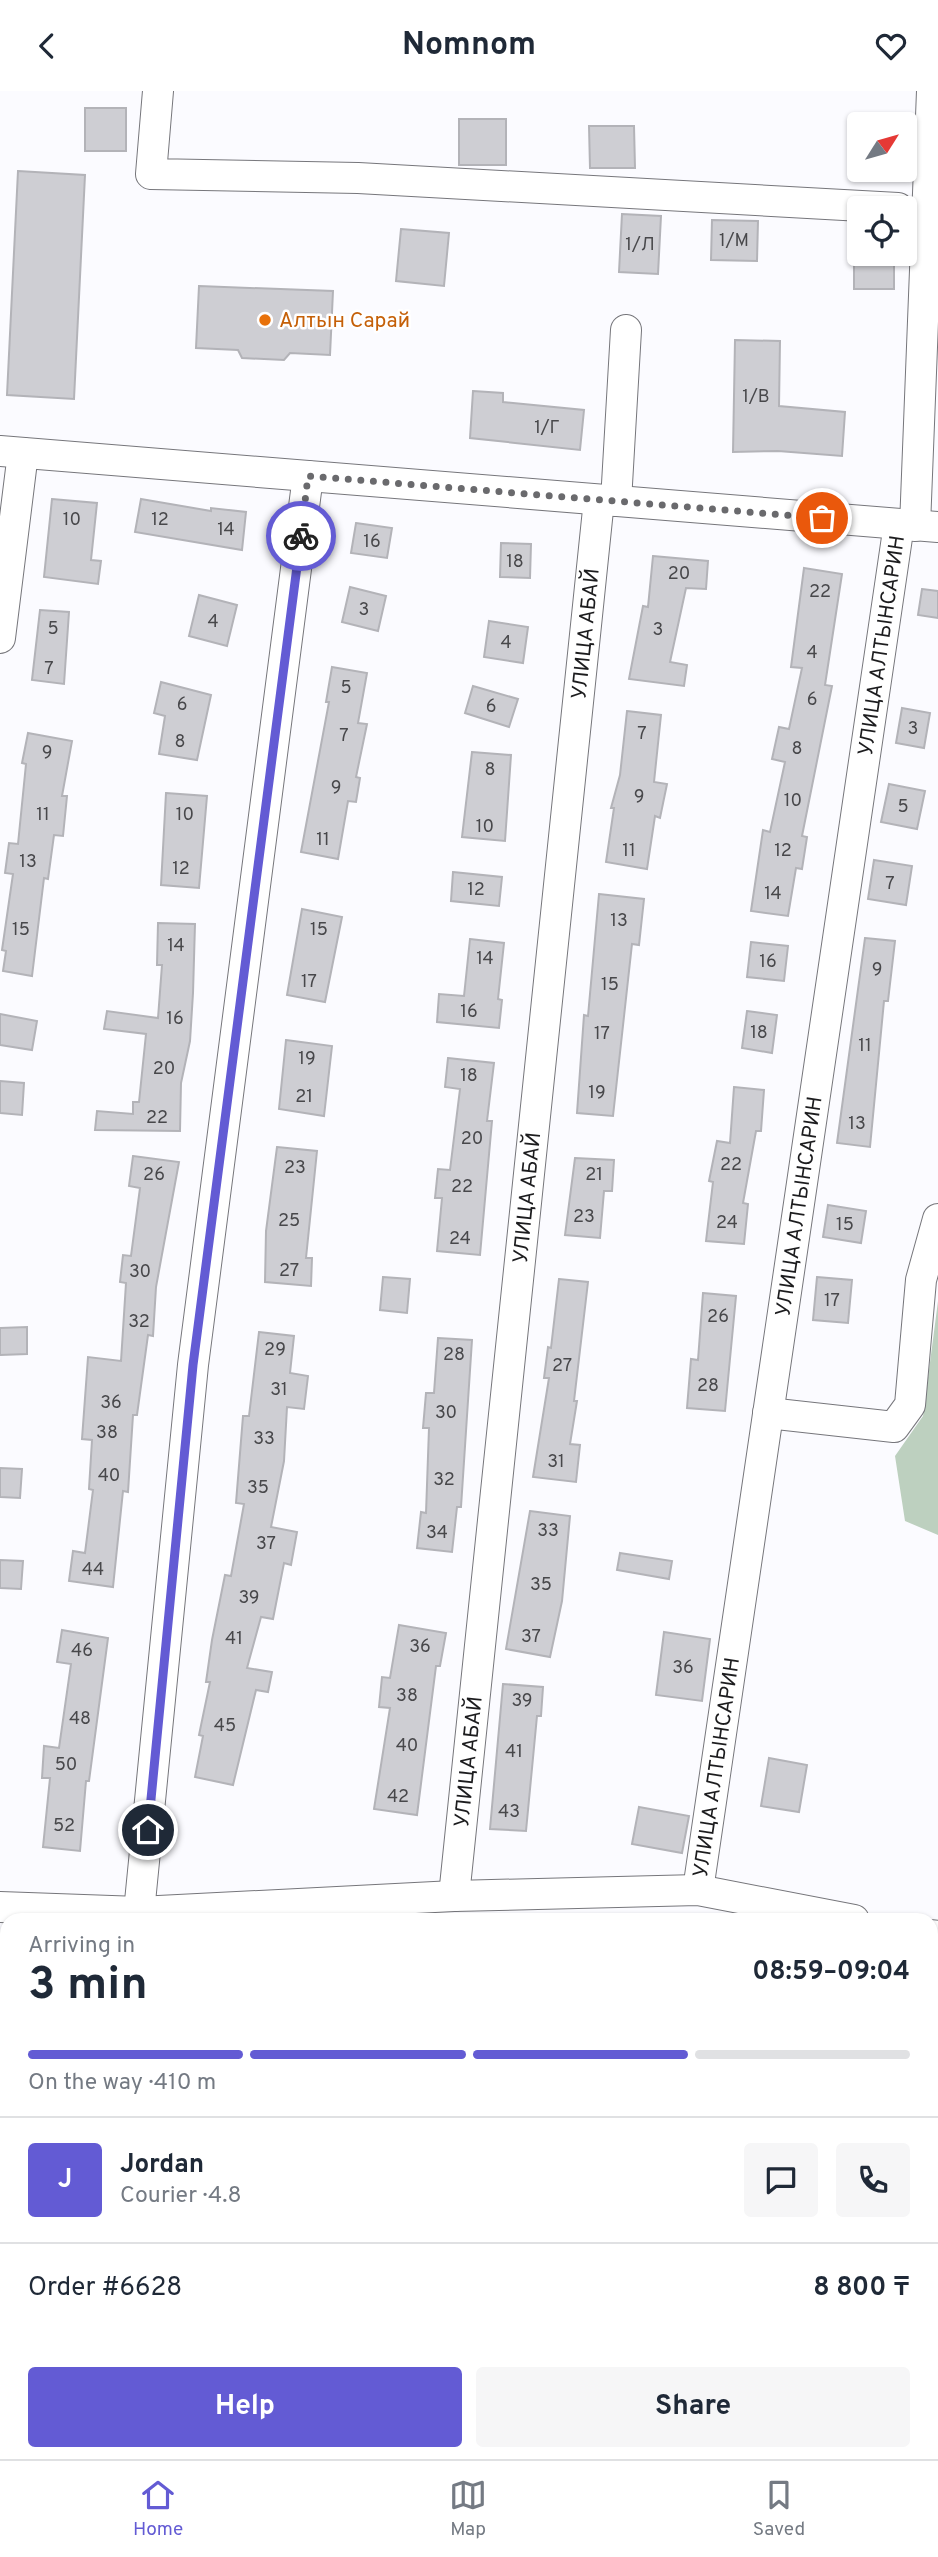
<!DOCTYPE html>
<html lang="en">
<head>
<meta charset="utf-8">
<style>
  :root { --surface:#fff; --page:#f6f6f7; --text:#1f2937; --muted:#747a83; --line:#e0e1e3; --accent:#635bd4 }
  body { margin:0; font-family:Overpass,sans-serif; background:var(--page); color:var(--text); height:100vh; display:flex; flex-direction:column; font-size:26px; white-space:nowrap }
  * { box-sizing:border-box; margin:0 }
  p { font-size:23px; color:var(--muted) }
  .icon { flex:none; width:38px; height:38px; fill:none; stroke:currentColor; stroke-width:2; stroke-linecap:round; stroke-linejoin:round }
  .map { position:relative; flex:1; overflow:hidden }
  .panel { position:absolute; left:0px; top:1822px; width:938px; height:548px; display:flex; flex-direction:column; background:var(--surface); border-radius:21px 21px 0 0; box-shadow:0 2px 5px #0004 }
  .panel>* { flex:none }
  .needle { width:46px; rotate:53deg }
  .buttons { position:absolute; left:847px; top:21px; display:grid; gap:14px }
  .buttons a { display:grid; place-items:center; width:70px; height:70px; border-radius:7px; background:var(--surface); box-shadow:0 2px 5px #0004; font-size:35px }
  .pin { position:absolute; display:grid; place-items:center; width:60px; height:60px; color:#fff; margin:-30px; border:4px solid #fff; border-radius:50%; box-shadow:0 2px 7px #0007 }
  .courier { position:absolute; display:grid; place-items:center; width:70px; height:70px; margin:-35px; border:5px solid #635bd4; border-radius:50%; background:#fff; color:#222; box-shadow:0 2px 9px #0007 }
  .headline em { font-style:normal; font-weight:700 }
  .headline div { display:flex; flex-direction:column-reverse }
  .headline { display:flex; align-items:center; justify-content:space-between; height:119px; padding:0 28px }
  h1 { font-size:46px; font-weight:700; line-height:52px }
  .bar { display:grid; grid-template-columns:repeat(4,1fr); gap:10px 7px; align-content:center; height:84px; padding:0 28px }
  .bar i { height:9px; border-radius:5px; background:var(--line) }
  .bar .current { background:var(--accent) }
  .bar p { grid-column:span 4 }
  .line { display:flex; align-items:center; gap:18px; padding:0 28px; border-top:2px solid var(--line) }
  .line div { flex:1 }
  .round { display:grid; place-items:center; flex:none; width:74px; height:74px; border-radius:7px; background:var(--page) }
  .cta { display:flex; gap:14px; margin-top:auto; padding:14px 28px }
  .cta a { flex:1; height:80px; border-radius:7px; background:var(--accent); color:#fff; font-size:28px; font-weight:700; line-height:80px; text-align:center }
  .cta a+a { background:var(--page); color:var(--text) }
  header { display:flex; justify-content:space-between; align-items:center; height:91px; padding:0 28px; background:var(--surface); font-size:32px; font-weight:700 }
  .tabs { display:flex; justify-content:space-around; align-items:center; height:98px; border-top:2px solid var(--line); background:var(--surface); font-size:19px; color:var(--muted) }
  .tabs a { display:grid; justify-items:center; gap:4px }
  .tabs .current { color:var(--accent) }
  .map>svg:first-child { display:block }
  .green { fill:#bdd0bf }
  .building { fill:#ceced3; stroke:#b3b3b8; stroke-width:2 }
  .lines { fill:none; stroke-linecap:round; stroke-linejoin:round }
  .minor-casing { stroke:#76767b; stroke-width:32 }
  .minor { stroke:#fff; stroke-width:30 }
  .done { stroke:#6a6a6d; stroke-width:7; stroke-dasharray:0 12.6 }
  .route { stroke:#635bd4; stroke-width:9 }
  .food-dot { fill:#e8710a; stroke:#fff; stroke-width:2.5 }
  .labels { text-anchor:middle; stroke-width:5; stroke-linejoin:round; paint-order:stroke }
  .number-label { font-size:18px; fill:#48484b }
  .food-label { font-size:21px; fill:#c56008; stroke:#fff; text-anchor:start }
  .street-label { font-size:21px; fill:#1c1c1e; stroke:#fff }
</style>
</head>
<body>
<header><svg class="icon" aria-label="back" viewBox="0 0 24 24"><path d="M15 5l-7 7 7 7"/></svg>Nomnom<svg class="icon" aria-label="heart" viewBox="0 0 24 24"><path d="M12 20l-8-8c-3-5 5-10 8-4 3-6 11-1 8 4z"/></svg></header>
<div class="map">
<svg width="938" height="2368" viewBox="0 0 938 2368">
  <rect width="100%" height="100%" fill="#fbfbff"/>
  <path class="green" d="M938,1210v234l-33,-14 -10,-65 28,-40z"/>
  <g class="building">
    <rect x="85" y="17" width="41" height="43"/>
    <rect x="459" y="28" width="47" height="46"/>
    <path d="M589,35h45l1,42h-45z"/>
    <path d="M18,80l67,4 -11,224 -67,-4z"/>
    <path d="M622,123l39,2 -3,58 -39,-2z"/>
    <path d="M712,129l46,1 -1,40 -46,-1z"/>
    <path d="M401,138l48,4 -5,53 -48,-5z"/>
    <rect x="854" y="163" width="40" height="35"/>
    <path d="M199,195l134,5 -3,64 -40,-2 -6,7 -42,-2 -4,-8 -42,-2z"/>
    <path d="M735,249l45,1 -1,65 66,6 -3,44 -64,-5 -45,1z"/>
    <path d="M473,300l30,2v9l81,8 -4,40 -110,-12z"/>
    <path d="M52,408l45,4 -6,57 10,1 -3,23 -54,-7z"/>
    <path d="M141,408l70,12v-3l35,4 -4,38 -107,-18z"/>
    <path d="M356,432l36,5 -5,30 -36,-5z"/>
    <path d="M501,452l30,1 -1,34 -30,-1z"/>
    <path d="M653,465l55,5 -2,28 -20,-1 -16,74 17,3 -3,21 -55,-7 14,-73 5,1z"/>
    <path d="M804,477l38,6 -17,111 7,1 -30,150 5,1 -5,32 -6,-1 -8,48 -37,-5 12,-81 7,2 15,-70 -13,-3 7,-32 10,2 13,-61 -11,-1z"/>
    <path d="M350,496l36,9 -8,35 -36,-9z"/>
    <path d="M922,498l16,2v27l-20,-3z"/>
    <path d="M199,504l38,10 -10,41 -38,-10z"/>
    <path d="M40,519l29,2 -5,72 -32,-4z"/>
    <path d="M489,530l39,6 -5,36 -39,-6z"/>
    <path d="M332,576l35,6 -9,50 9,1 -11,53 4,1 -4,24 -8,-1 -10,58 -37,-7 28,-150h-3z"/>
    <path d="M161,591l50,13 -14,65 -38,-6 6,-38 -11,-3z"/>
    <path d="M473,595l45,13 -9,28 -44,-14z"/>
    <path d="M902,617l28,5 -6,35 -28,-5z"/>
    <path d="M627,620l34,4 -7,67 13,2 -7,34 -5,-2 -8,53 -41,-7 8,-54h-3l9,-33z"/>
    <path d="M28,642l44,8 -10,55h5l-4,40 -9,-1 -6,44 -4,-1 -12,98 -29,-5 3,-20 -4,-1 11,-76 -8,-1 4,-30 9,1 8,-80 -4,-1z"/>
    <path d="M472,661l39,3 -6,86 -43,-4z"/>
    <path d="M889,693l36,7 -8,38 -36,-7z"/>
    <path d="M166,702l41,3 -8,92 -38,-3z"/>
    <path d="M874,769l38,6 -6,39 -38,-6z"/>
    <path d="M453,781l49,5 -3,29 -48,-5z"/>
    <path d="M599,803l45,5 -5,46 -7,-1 -19,172 -36,-3 7,-98 4,1z"/>
    <path d="M302,818l40,8 -17,85 -38,-7z"/>
    <path d="M158,832l37,1 -2,69 -3,48 -9,42 -1,48 -85,-1 2,-19 36,3v-12h6l7,-68 -42,-5 3,-18 51,7 4,-53h-5z"/>
    <path d="M865,847l30,3 -7,60h-4l-14,146 -33,-4z"/>
    <path d="M470,848l34,4 -6,56 4,1 -3,28 -62,-6 2,-28 25,2z"/>
    <path d="M751,851l37,4 -4,35 -37,-4z"/>
    <path d="M747,920l30,4 -5,38 -30,-5z"/>
    <path d="M0,923l37,7 -5,29 -32,-5z"/>
    <path d="M286,949l46,6 -8,70 -45,-7z"/>
    <path d="M448,967l46,5 -7,58h5l-12,134 -43,-4 5,-53h-7l3,-29 12,1 10,-81 -15,-2z"/>
    <path d="M0,990l24,2 -2,32 -22,-2z"/>
    <path d="M734,996l30,3 -3,41h-5l-13,72 5,1 -4,40 -38,-3 7,-59 -4,-1 8,-40 13,2z"/>
    <path d="M277,1056l40,4 -11,107h6l-1,28 -46,-4 1,-51z"/>
    <path d="M133,1065l46,6 -23,125 -3,49 -5,-1 -11,80h-4l-5,77 -5,-1 -10,96 -44,-6 4,-30 12,2 8,-63 -4,-1 3,-49 -10,-1 6,-82 33,4 5,-78 -6,-1 3,-27 8,1 9,-68 -11,-2z"/>
    <path d="M575,1067l39,2 -2,31h-8l-4,47 -35,-3z"/>
    <path d="M828,1114l38,6 -5,32 -38,-6z"/>
    <path d="M383,1186l27,2 -3,34 -27,-3z"/>
    <path d="M817,1186l35,3 -4,43 -35,-3z"/>
    <path d="M559,1188l29,3 -14,119h3l-7,43 10,1 -4,37 -43,-5 16,-99h-5l4,-31 3,1z"/>
    <path d="M703,1202l33,3 -11,115 -38,-3 4,-49 7,1z"/>
    <path d="M27,1236v27l-27,1v-27z"/>
    <path d="M259,1241l35,4 -4,37 18,3 -4,33 -17,-2 -3,54 -13,66 26,5 -6,33 -7,-2 -11,56 -12,-2 -14,51 25,4 -4,20 -12,-2 -23,95 -38,-8 8,-41 -4,-1 11,-53h-4l6,-42 13,-65 6,1 13,-72 -8,-1 7,-87h6z"/>
    <path d="M438,1247l34,2 -11,167h-4l-5,45 -35,-4 4,-36 5,1 3,-85h-6l3,-35h8z"/>
    <path d="M0,1377l22,1 -2,29 -20,-1z"/>
    <path d="M530,1420l40,5 -8,85 -12,56 -44,-8z"/>
    <path d="M620,1462l52,8 -3,18 -52,-9z"/>
    <path d="M0,1469l23,1 -2,28 -21,-1z"/>
    <path d="M399,1534l47,8 -6,33h-4l-19,149 -43,-6 16,-101 -11,-1 3,-30 8,1z"/>
    <path d="M62,1539l46,8 -19,143h-3l-6,70 -37,-4 7,-69h-8l2,-32 15,2 12,-84 -14,-2z"/>
    <path d="M664,1541l46,7 -8,62 -46,-6z"/>
    <path d="M503,1593l40,3 -2,29h-4l-11,115 -36,-2z"/>
    <path d="M769,1667l38,7 -8,47 -38,-6z"/>
    <path d="M639,1716l50,9 -7,37 -50,-9z"/>
  </g>
  <g class="lines">
    <g class="minor-casing">
      <g id="minor">
        <path d="M158,0l-7,83 207,4 540,30"/>
        <path d="M0,360l938,76"/>
        <path d="M616,410l10,-171"/>
        <path d="M915,435l17,-435"/>
        <path d="M0,547l23,-185"/>
        <path d="M768,1322l126,14 16,-22 11,-125 17,-61"/>
        <path id="s1" d="M698,1799l201,-1366"/>
        <path id="s2" d="M454,1805l145,-1396"/>
        <path d="M0,1816l139,5 315,-16 244,-6 156,30"/>
        <path d="M139,1821l54,-547 115,-889"/>
        <path d="M931,1844l7,1"/>
        <path d="M0,1890l7,13"/>
        <path d="M0,2176h7"/>
        <path d="M931,2206l7,1"/>
        <path d="M267,2362l1,6"/>
        <path d="M585,2362l1,6"/>
        <path d="M864,2368v-6"/>
      </g>
    </g>
    <use href="#minor" class="minor"/>
  </g>
  <g class="lines">
    <path class="done" d="M301,445l7,-60 514,42"/>
    <path class="route" d="M148,1739l45,-465 108,-829"/>
  </g>
  <circle class="food-dot" cx="265" cy="229" r="7"/>
  <g class="labels">
    <g class="number-label">
      <text x="734" y="155">1/М</text>
      <text x="640" y="159">1/Л</text>
      <text x="756" y="311">1/В</text>
      <text x="547" y="342">1/Г</text>
      <text x="72" y="434">10</text>
      <text x="160" y="434">12</text>
      <text x="226" y="444">14</text>
      <text x="372" y="456">16</text>
      <text x="515" y="476">18</text>
      <text x="679" y="488">20</text>
      <text x="820" y="506">22</text>
      <text x="364" y="524">3</text>
      <text x="213" y="536">4</text>
      <text x="53" y="543">5</text>
      <text x="658" y="544">3</text>
      <text x="506" y="557">4</text>
      <text x="812" y="567">4</text>
      <text x="49" y="583">7</text>
      <text x="346" y="602">5</text>
      <text x="812" y="614">6</text>
      <text x="182" y="619">6</text>
      <text x="491" y="621">6</text>
      <text x="913" y="643">3</text>
      <text x="642" y="648">7</text>
      <text x="344" y="650">7</text>
      <text x="180" y="656">8</text>
      <text x="797" y="663">8</text>
      <text x="47" y="667">9</text>
      <text x="490" y="684">8</text>
      <text x="336" y="702">9</text>
      <text x="639" y="711">9</text>
      <text x="793" y="715">10</text>
      <text x="903" y="721">5</text>
      <text x="43" y="729">11</text>
      <text x="185" y="729">10</text>
      <text x="485" y="741">10</text>
      <text x="323" y="754">11</text>
      <text x="629" y="765">11</text>
      <text x="783" y="765">12</text>
      <text x="28" y="776">13</text>
      <text x="181" y="783">12</text>
      <text x="890" y="798">7</text>
      <text x="476" y="804">12</text>
      <text x="773" y="808">14</text>
      <text x="619" y="835">13</text>
      <text x="21" y="844">15</text>
      <text x="319" y="844">15</text>
      <text x="176" y="860">14</text>
      <text x="485" y="873">14</text>
      <text x="768" y="876">16</text>
      <text x="877" y="884">9</text>
      <text x="309" y="896">17</text>
      <text x="610" y="899">15</text>
      <text x="469" y="926">16</text>
      <text x="175" y="933">16</text>
      <text x="759" y="947">18</text>
      <text x="602" y="948">17</text>
      <text x="865" y="960">11</text>
      <text x="307" y="973">19</text>
      <text x="164" y="983">20</text>
      <text x="469" y="990">18</text>
      <text x="597" y="1007">19</text>
      <text x="304" y="1011">21</text>
      <text x="157" y="1032">22</text>
      <text x="857" y="1038">13</text>
      <text x="472" y="1053">20</text>
      <text x="731" y="1079">22</text>
      <text x="295" y="1082">23</text>
      <text x="154" y="1089">26</text>
      <text x="594" y="1089">21</text>
      <text x="462" y="1101">22</text>
      <text x="584" y="1131">23</text>
      <text x="289" y="1135">25</text>
      <text x="727" y="1137">24</text>
      <text x="845" y="1139">15</text>
      <text x="460" y="1153">24</text>
      <text x="289" y="1185">27</text>
      <text x="140" y="1186">30</text>
      <text x="832" y="1215">17</text>
      <text x="718" y="1231">26</text>
      <text x="139" y="1236">32</text>
      <text x="275" y="1264">29</text>
      <text x="454" y="1269">28</text>
      <text x="562" y="1280">27</text>
      <text x="708" y="1300">28</text>
      <text x="279" y="1304">31</text>
      <text x="111" y="1317">36</text>
      <text x="446" y="1327">30</text>
      <text x="107" y="1347">38</text>
      <text x="264" y="1353">33</text>
      <text x="556" y="1376">31</text>
      <text x="109" y="1390">40</text>
      <text x="444" y="1394">32</text>
      <text x="258" y="1402">35</text>
      <text x="548" y="1445">33</text>
      <text x="437" y="1447">34</text>
      <text x="266" y="1458">37</text>
      <text x="93" y="1484">44</text>
      <text x="541" y="1499">35</text>
      <text x="249" y="1512">39</text>
      <text x="531" y="1551">37</text>
      <text x="234" y="1553">41</text>
      <text x="420" y="1561">36</text>
      <text x="82" y="1565">46</text>
      <text x="683" y="1582">36</text>
      <text x="407" y="1610">38</text>
      <text x="522" y="1615">39</text>
      <text x="80" y="1633">48</text>
      <text x="225" y="1640">45</text>
      <text x="407" y="1660">40</text>
      <text x="514" y="1666">41</text>
      <text x="66" y="1679">50</text>
      <text x="398" y="1711">42</text>
      <text x="509" y="1726">43</text>
      <text x="64" y="1740">52</text>
    </g>
    <g class="food-label">
      <text x="279" y="236">Алтын Сарай</text>
    </g>
    <g class="street-label">
      <text dy="7" stroke="none"><textPath href="#s2" startOffset="1269">УЛИЦА АБАЙ</textPath></text>
      <text dy="7" stroke="none"><textPath href="#s1" startOffset="1258">УЛИЦА АЛТЫНСАРИН</textPath></text>
      <text dy="7" stroke="none"><textPath href="#s2" startOffset="702">УЛИЦА АБАЙ</textPath></text>
      <text dy="7" stroke="none"><textPath href="#s1" startOffset="691">УЛИЦА АЛТЫНСАРИН</textPath></text>
      <text dy="7" stroke="none"><textPath href="#s2" startOffset="135">УЛИЦА АБАЙ</textPath></text>
      <text dy="7" stroke="none"><textPath href="#s1" startOffset="124">УЛИЦА АЛТЫНСАРИН</textPath></text>
    </g>
  </g>
</svg>
<div class="buttons">
<a><svg class="needle" viewBox="-14 -14 28 28"><path d="M0-13l5 13h-10z" fill="#e53935"/><path d="M0 13l5-13h-10z" fill="#747a83"/></svg></a>
<a><svg class="icon" aria-label="locate" viewBox="0 0 24 24"><circle cx="12" cy="12" r="6"/><path d="M12 2v4M12 18v4M2 12h4M18 12h4"/></svg></a>
</div>
<div class="pin" style="left:822px;top:427px;background:#ea580c"><svg class="icon" aria-label="bag" viewBox="0 0 24 24"><path d="M5 8h14l-1 12H6zM9 8a3 3 0 0 1 6 0"/></svg></div>
<div class="pin" style="left:148px;top:1739px;background:#1f2937"><svg class="icon" aria-label="home" viewBox="0 0 24 24"><path d="M3 11l9-7 9 7M6 9v11h12V9"/></svg></div>
<div class="courier" style="left:301px;top:445px"><svg class="icon" aria-label="bike" viewBox="0 0 24 24"><circle cx="6" cy="16" r="4"/><circle cx="18" cy="16" r="4"/><path d="M6 16l4-8h5l3 8M10 8l3 8H6M13 5h3"/></svg></div>
<section class="panel">
<div class="headline"><div><h1>3 min</h1><p>Arriving in</p></div><em>08:59–09:04</em></div>
<div class="bar"><i class="current"></i><i class="current"></i><i class="current"></i><i></i><p>On the way · 410 m</p></div>
<div class="line" style="height:126px"><b class="round" style="background:var(--accent);color:#fff">J</b><div><b>Jordan</b><p>Courier · 4.8</p></div><a class="round"><svg class="icon" aria-label="chat" viewBox="0 0 24 24"><path d="M4 5h16v11H9l-5 4z"/></svg></a><a class="round"><svg class="icon" aria-label="phone" viewBox="0 0 24 24"><path d="M5 4h4l2 5-3 2q2 4 5 5l2-3 5 2v4C11 20 4 13 5 4z"/></svg></a></div>
<div class="line" style="height:91px"><div>Order #6628</div><b>8 800 ₸</b></div>
<div class="cta"><a>Help</a><a>Share</a></div>
</section>
</div>
<nav class="tabs">
<a class="current"><svg class="icon" aria-label="home" viewBox="0 0 24 24"><path d="M3 11l9-7 9 7M6 9v11h12V9"/></svg>Home</a>
<a><svg class="icon" aria-label="map" viewBox="0 0 24 24"><path d="M3 6l6-2 6 2 6-2v14l-6 2-6-2-6 2zM9 4v14M15 6v14"/></svg>Map</a>
<a><svg class="icon" aria-label="saved" viewBox="0 0 24 24"><path d="M7 4h10v16l-5-4-5 4z"/></svg>Saved</a>
</nav>
</body>
</html>
